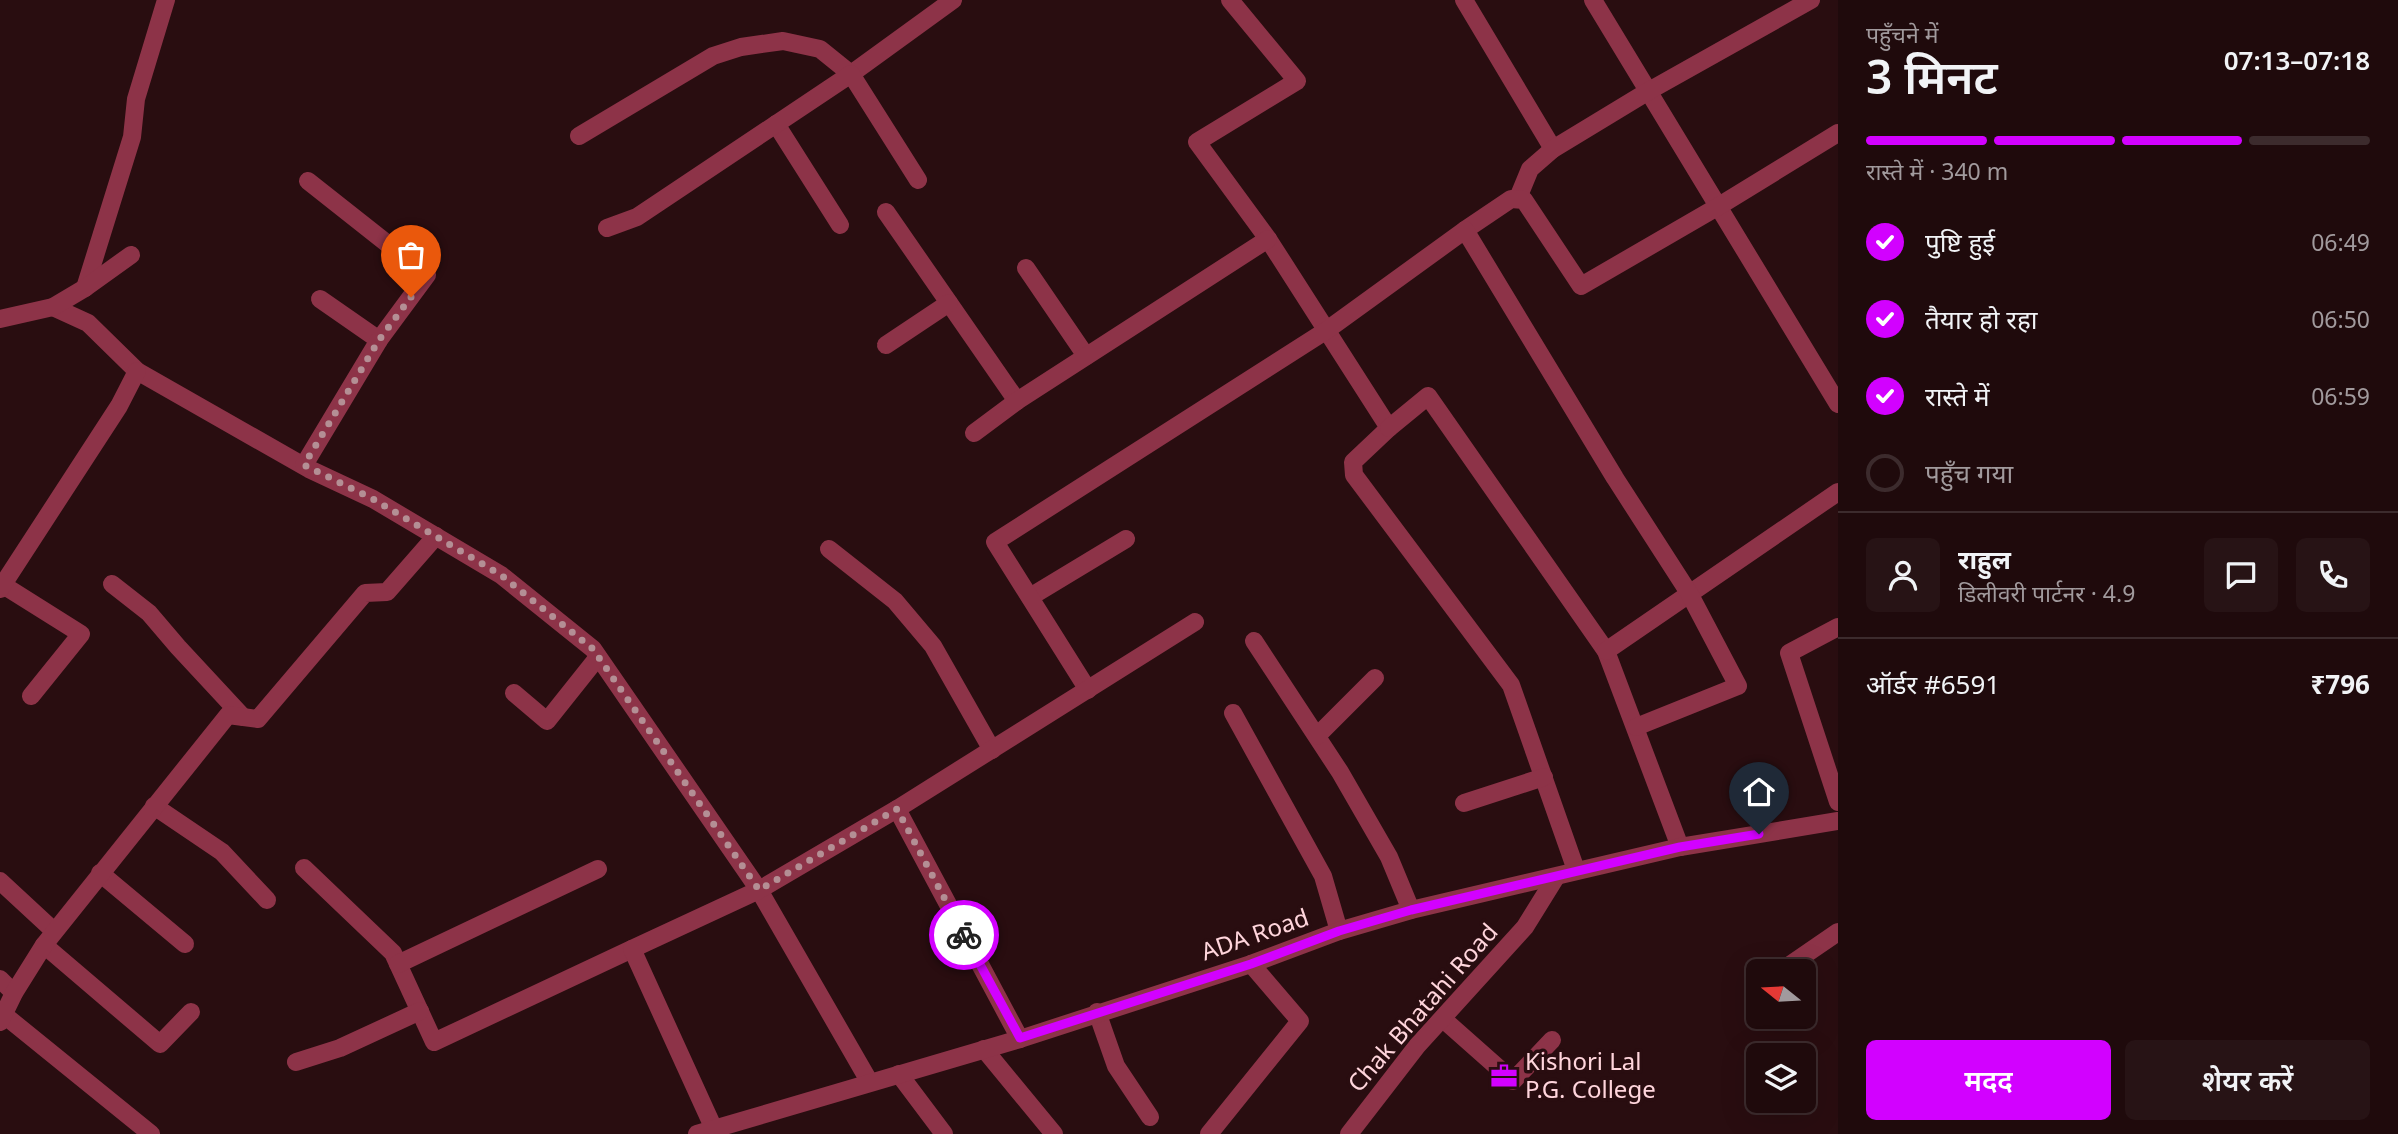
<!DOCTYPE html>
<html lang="hi">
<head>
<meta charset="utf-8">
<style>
  :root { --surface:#1f0a0c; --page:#271315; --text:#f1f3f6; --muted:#a19a9d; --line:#3c2b2d; --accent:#d201ff }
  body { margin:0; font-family:"Noto Sans","Noto Sans Devanagari",sans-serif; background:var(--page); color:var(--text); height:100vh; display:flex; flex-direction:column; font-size:26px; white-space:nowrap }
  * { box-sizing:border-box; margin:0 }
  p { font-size:23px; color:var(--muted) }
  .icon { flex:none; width:38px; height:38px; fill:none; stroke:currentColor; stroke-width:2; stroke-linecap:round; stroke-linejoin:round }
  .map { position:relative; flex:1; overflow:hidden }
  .drawer { display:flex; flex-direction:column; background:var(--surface); width:560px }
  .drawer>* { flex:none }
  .needle { width:46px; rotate:288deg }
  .fabs { position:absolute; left:1746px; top:959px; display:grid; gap:14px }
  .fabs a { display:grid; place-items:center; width:70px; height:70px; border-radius:10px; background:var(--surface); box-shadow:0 7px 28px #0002,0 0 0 2px var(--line); font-size:35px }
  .pin { position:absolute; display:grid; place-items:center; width:60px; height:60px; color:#fff; margin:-72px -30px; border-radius:50% 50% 50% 0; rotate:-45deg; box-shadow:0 0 7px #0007 }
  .pin .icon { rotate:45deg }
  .courier { position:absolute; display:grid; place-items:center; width:70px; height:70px; margin:-35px; border:5px solid #d201ff; border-radius:50%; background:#fff; color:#222; box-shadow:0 2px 9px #0007 }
  .summary em { font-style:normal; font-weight:600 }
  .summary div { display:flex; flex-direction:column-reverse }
  .summary { display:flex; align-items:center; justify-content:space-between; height:119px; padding:0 28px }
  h1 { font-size:46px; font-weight:600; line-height:52px }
  .bar { display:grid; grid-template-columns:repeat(4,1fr); gap:10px 7px; align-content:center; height:84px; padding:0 28px }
  .bar i { height:9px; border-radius:5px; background:var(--line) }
  .bar .active { background:var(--accent) }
  .bar p { grid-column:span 4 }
  .line { display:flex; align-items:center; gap:18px; padding:0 28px; border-top:2px solid var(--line) }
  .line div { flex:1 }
  .round { display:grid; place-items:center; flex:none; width:74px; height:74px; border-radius:10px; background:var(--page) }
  ol { padding:0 28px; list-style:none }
  li { display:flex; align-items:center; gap:21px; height:77px }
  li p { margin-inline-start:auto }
  li .icon { padding:7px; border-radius:50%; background:var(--accent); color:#fff; stroke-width:4 }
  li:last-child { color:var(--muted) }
  li i { width:38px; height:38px; border:4px solid var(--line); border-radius:50% }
  .primary-button { display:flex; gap:14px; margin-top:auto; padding:14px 28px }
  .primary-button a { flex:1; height:80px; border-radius:10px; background:var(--accent); color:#fff; font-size:28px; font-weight:600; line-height:80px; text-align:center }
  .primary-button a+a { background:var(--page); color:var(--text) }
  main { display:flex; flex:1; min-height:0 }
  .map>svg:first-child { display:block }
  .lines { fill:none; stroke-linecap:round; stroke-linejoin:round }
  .minor { stroke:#8d3348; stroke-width:18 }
  .done { stroke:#b48f95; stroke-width:7; stroke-dasharray:0 12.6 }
  .route { stroke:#d201ff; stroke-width:9 }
  .labels { text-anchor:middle; stroke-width:7; stroke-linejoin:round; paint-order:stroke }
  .street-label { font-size:24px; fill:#ffd5dc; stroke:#290d10 }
  .poi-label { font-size:24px; fill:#ffd5dc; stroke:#290d10; text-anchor:start }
</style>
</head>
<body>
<main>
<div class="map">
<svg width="1838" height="1134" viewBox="0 0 1838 1134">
  <rect width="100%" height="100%" fill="#290d10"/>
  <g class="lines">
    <g class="minor">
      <path d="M1230,0l67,81 -100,61 71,97 121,189 -36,34 1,13 157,210 65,185"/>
      <path d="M1464,0l89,149"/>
      <path d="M1593,0l245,404"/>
      <path d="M776,124l64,101"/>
      <path d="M579,136l134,-80 28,-9 42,-6 37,8 31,25 102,-74"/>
      <path d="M1518,198l12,-29 23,-20 94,-57 164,-92"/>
      <path d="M886,212l131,189"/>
      <path d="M607,228l30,-11 214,-143 67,106"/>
      <path d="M1465,230l46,-31 13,1 57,86 138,-80 119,-73"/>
      <path d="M1026,268l60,88"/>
      <path d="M85,288l47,-151 4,-38 30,-99"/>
      <path d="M320,299l59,41"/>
      <path d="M53,307l35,16 49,48 172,98 64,30 128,76 92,74 166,241 110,191"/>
      <path d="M0,319l53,-12 32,-19 46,-33"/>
      <path d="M886,345l63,-42"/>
      <path d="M1389,428l39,-32 178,255 74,196"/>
      <path d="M974,433l43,-32 251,-162"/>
      <path d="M304,465l75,-125 48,-65 -119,-94"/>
      <path d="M829,549l66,52 38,45 59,104"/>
      <path d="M0,583l81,51 -50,62"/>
      <path d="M112,584l37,29 29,34 65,70"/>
      <path d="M0,589l119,-183 18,-35"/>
      <path d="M1030,597l96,-58"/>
      <path d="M1838,627l-49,26 49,149"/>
      <path d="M1254,641l86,131 49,85 22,53"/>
      <path d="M1606,651l232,-159"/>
      <path d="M1088,690l-93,-148 332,-212 138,-100 150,248 74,115 49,93 -102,41"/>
      <path d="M514,693l33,28 51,-64"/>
      <path d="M1233,713l90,163 16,55"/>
      <path d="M1317,736l58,-58"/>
      <path d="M1464,803l80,-26"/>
      <path d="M154,806l68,46 45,48"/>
      <path d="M897,809l123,230"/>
      <path d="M304,868l89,85 41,89 198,-93"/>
      <path d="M100,873l85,71"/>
      <path d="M0,881l54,50"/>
      <path d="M44,945l116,99 31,-32"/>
      <path d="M398,964l200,-95"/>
      <path d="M1781,971l57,-39"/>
      <path d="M0,979l14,14"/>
      <path d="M1753,992l6,-4"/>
      <path d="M1097,1012l19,54 34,51"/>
      <path d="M3,1014l148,120"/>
      <path d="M1443,1019l70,62 39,-41"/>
      <path d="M0,1022l14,-29 30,-48 184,-230 30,4 107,-126 22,-1 49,-56"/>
      <path d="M984,1049l70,85"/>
      <path d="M296,1062l44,-14 80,-37"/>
      <path d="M899,1074l45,60"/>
      <path d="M714,1129l-82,-180 127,-59 138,-81 298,-187"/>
      <path d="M697,1134l323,-95 231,-75 88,-33 72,-21 269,-63 158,-26"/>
      <path d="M1209,1134l91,-113 -49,-57"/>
      <path d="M1349,1134l68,-88 108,-119 31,-50"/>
    </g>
  </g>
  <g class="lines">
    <path class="done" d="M411,297l-32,43 -75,125 69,34 128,76 92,74 166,241 138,-81 67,126"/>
    <path class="route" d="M964,935l56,103 231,-74 88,-33 72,-21 269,-63 79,-13"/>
  </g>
  <defs>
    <g id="office-bare" transform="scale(2.1)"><path d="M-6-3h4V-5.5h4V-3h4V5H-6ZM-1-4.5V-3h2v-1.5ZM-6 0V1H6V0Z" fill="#d201ff" stroke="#290d10" stroke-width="2.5" paint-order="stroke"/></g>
  </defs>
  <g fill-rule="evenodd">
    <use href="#office-bare" x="1504" y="1076"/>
  </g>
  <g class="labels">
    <g class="street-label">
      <text transform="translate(1255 935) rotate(-19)" y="8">ADA Road</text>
      <text transform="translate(1423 1008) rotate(-49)" y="8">Chak Bhatahi Road</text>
    </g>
    <g class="poi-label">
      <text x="1525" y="1070">Kishori Lal<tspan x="1525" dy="28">P.G. College</tspan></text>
    </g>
  </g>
</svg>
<div class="fabs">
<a><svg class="needle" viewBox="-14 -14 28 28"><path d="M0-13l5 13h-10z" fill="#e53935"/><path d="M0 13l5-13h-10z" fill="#a19a9d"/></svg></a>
<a><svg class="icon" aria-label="layers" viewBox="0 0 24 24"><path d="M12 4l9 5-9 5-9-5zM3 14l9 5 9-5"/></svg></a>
</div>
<div class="pin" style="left:411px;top:297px;background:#ea580c"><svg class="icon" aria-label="bag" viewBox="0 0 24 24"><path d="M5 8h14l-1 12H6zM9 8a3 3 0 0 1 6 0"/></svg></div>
<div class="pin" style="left:1759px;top:834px;background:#1f2937"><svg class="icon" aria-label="home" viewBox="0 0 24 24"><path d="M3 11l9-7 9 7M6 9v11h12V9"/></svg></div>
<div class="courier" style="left:964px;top:935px"><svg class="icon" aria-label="bike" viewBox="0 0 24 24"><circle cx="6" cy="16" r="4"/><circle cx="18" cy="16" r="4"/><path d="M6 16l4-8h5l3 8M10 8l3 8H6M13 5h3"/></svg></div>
</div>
<section class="drawer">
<div class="summary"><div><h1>3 मिनट</h1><p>पहुँचने में</p></div><em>07:13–07:18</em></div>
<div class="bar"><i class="active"></i><i class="active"></i><i class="active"></i><i></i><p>रास्ते में · 340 m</p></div>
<ol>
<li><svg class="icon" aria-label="check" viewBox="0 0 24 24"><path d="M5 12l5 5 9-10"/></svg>पुष्टि हुई<p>06:49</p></li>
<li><svg class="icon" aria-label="check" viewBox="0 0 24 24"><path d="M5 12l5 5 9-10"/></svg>तैयार हो रहा<p>06:50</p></li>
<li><svg class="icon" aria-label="check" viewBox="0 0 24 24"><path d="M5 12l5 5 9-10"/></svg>रास्ते में<p>06:59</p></li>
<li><i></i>पहुँच गया</li>
</ol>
<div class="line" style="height:126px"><a class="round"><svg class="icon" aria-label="person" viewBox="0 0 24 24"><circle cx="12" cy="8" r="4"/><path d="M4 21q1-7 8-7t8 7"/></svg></a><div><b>राहुल</b><p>डिलीवरी पार्टनर · 4.9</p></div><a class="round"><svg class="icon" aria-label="chat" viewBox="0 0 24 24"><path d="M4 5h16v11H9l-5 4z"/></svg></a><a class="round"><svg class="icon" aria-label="phone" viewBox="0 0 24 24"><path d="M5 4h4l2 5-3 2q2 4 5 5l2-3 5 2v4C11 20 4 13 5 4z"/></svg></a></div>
<div class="line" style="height:91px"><div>ऑर्डर #6591</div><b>₹796</b></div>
<div class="primary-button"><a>मदद</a><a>शेयर करें</a></div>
</section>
</main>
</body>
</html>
